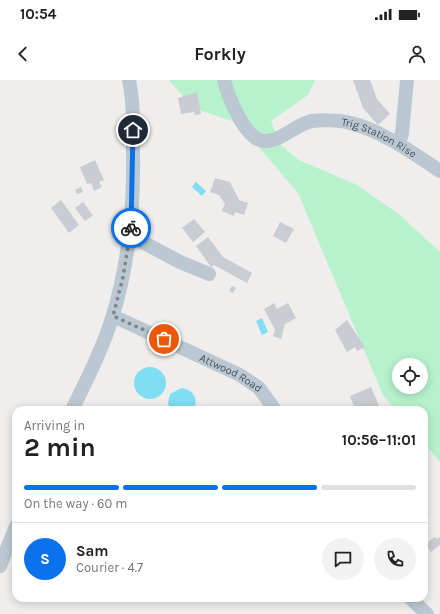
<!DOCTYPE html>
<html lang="en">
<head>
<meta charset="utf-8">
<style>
  :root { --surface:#fff; --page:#f2f2f2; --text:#222; --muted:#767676; --line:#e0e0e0; --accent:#0c72eb }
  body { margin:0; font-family:Karla,sans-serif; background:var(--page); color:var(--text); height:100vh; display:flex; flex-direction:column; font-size:15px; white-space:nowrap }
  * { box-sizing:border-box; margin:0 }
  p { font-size:13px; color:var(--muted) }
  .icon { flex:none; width:22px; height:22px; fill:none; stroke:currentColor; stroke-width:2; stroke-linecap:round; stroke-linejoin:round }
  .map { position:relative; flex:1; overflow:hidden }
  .drawer { position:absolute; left:12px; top:326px; width:416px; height:196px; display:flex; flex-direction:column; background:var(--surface); border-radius:12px; box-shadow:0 2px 10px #0003 }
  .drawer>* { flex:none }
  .controls { position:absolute; left:392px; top:278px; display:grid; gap:8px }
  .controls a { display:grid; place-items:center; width:36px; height:36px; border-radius:50%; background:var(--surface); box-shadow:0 2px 10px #0003; font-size:20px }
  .pin { position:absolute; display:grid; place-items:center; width:34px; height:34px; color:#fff; margin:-17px; border:2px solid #fff; border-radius:50%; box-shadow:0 1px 4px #0007 }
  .courier { position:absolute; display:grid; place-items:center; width:40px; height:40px; margin:-20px; border:3px solid #0c72eb; border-radius:50%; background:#fff; color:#222; box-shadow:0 1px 5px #0007 }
  .headline em { font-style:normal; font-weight:700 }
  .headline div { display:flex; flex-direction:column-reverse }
  .headline { display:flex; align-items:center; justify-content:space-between; height:68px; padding:0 12px }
  h1 { font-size:26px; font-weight:700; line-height:30px }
  .bar { display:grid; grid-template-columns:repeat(4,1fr); gap:6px 4px; align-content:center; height:48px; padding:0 12px }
  .bar i { height:5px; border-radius:3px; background:var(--line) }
  .bar .on { background:var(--accent) }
  .bar p { grid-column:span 4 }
  .line { display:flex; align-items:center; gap:10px; padding:0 12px; border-top:1px solid var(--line) }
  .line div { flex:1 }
  .round { display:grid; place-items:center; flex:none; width:42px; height:42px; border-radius:21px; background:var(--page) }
  .status { display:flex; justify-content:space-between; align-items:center; height:28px; padding:0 20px; background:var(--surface); direction:ltr }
  .status svg { height:11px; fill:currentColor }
  header { display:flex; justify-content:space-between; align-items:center; height:52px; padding:0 12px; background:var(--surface); font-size:18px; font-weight:700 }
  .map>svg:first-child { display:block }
  .green { fill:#b7f2cc; fill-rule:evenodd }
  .water { fill:#80ddf2 }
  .building { fill:#c9ccd2 }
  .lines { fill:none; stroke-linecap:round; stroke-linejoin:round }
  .minor { stroke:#bcc8d1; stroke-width:14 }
  .done { stroke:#80888f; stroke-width:4; stroke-dasharray:0 7.2 }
  .route { stroke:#0c72eb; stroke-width:5 }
  .labels { text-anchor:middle; stroke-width:3; stroke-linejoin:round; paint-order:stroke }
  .street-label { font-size:11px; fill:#44515c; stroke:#fff }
</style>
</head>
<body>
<div class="status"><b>10:54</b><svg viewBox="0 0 49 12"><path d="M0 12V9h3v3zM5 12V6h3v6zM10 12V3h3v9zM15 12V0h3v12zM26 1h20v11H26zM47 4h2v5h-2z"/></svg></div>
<header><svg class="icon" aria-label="back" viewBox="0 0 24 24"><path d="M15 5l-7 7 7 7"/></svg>Forkly<svg class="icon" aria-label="person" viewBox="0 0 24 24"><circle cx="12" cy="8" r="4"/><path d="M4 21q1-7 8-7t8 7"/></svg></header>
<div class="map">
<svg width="440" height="534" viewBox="0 0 440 534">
  <rect width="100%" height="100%" fill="#f0eded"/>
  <path class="green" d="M169,0h146l-7,15 -37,26 10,24 18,15 58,25 43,30 40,37v210l-16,-19v-33h-28l-13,-15 -85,-202 -60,-70 -45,-15zM399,285h22v22h-22z"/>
  <g class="water">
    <path d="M196,102l10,9 -4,5 -10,-9z"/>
    <path d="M262,238l6,14 -6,3 -6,-14z"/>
    <circle cx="150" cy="303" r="16"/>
    <path d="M181,308c12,1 18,11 13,22h-24l-2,-7 2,-9z"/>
  </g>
  <g class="building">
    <path d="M353,0h17l7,19 13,15 -12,11 -15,-17z"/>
    <path d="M197,12l4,22 -6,1 -1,-3 -13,2 -3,-16z"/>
    <path d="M95,80l9,20 -5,2 3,5 -8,4 -3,-8 -4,1 -7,-17z"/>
    <path d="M215,98l15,4 9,18 9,3 -4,12 -9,-3 -1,4 -12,-5 3,-7 -6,-9 -9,-3z"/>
    <path d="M81,107l2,5 -6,2 -2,-4z"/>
    <path d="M61,120l18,25 -10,8 -18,-25z"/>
    <path d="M83,122l10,13 -8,6 -10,-13z"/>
    <path d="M194,139l11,13 -12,10 -11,-14z"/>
    <path d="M280,142l14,7 -8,14 -13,-7z"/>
    <path d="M208,157l15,20 29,16 -5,10 -33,-18 -3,2 -15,-21z"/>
    <path d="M232,206l4,2 -3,5 -4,-2z"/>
    <path d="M274,223l3,6 11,-6 8,15 -11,6 -4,15 -8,-3 2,-6 -11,-21z"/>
    <path d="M347,240l18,27 -8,4 -2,-4 -8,5 -12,-22z"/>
    <path d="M371,307l8,19 -9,4h-15l-5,-14z"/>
    <path d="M122,325l7,5h-10z"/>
    <path d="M424,423l5,11 -5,3z"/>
    <path d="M435,457l2,2 3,-2v8l-9,7 -6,-8z"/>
  </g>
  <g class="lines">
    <g class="minor">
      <path id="s1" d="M224,0c4,16 21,60 40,61 17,1 32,-17 48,-20 9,-1 25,-1 34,1 32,6 67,31 94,49"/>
      <path d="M399,64l3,-11 5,-53"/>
      <path d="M131,156l49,26 29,12"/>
      <path id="s2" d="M113,236l127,59 19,13 16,22"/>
      <path d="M72,330c15,-31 31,-62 41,-95 16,-53 21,-107 20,-162 0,-24 1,-49 -4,-73"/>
      <path d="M0,486l16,-40"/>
      <path d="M410,518l17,16"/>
    </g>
  </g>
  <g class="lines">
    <path class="done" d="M131,148l-8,49 -10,39 51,23"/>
    <path class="route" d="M131,148l2,-98"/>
  </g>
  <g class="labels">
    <g class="street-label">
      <text dy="4" stroke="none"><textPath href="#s1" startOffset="199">Trig Station Rise</textPath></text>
      <text dy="4" stroke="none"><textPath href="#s2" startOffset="131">Attwood Road</textPath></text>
    </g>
  </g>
</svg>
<div class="controls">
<a><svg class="icon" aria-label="locate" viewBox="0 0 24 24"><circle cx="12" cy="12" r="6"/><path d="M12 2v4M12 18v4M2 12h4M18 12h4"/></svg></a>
</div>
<div class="pin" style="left:164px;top:259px;background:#ea580c"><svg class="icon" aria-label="bag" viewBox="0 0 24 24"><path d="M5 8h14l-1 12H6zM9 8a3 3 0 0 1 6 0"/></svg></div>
<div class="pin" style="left:133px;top:50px;background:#1f2937"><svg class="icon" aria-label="home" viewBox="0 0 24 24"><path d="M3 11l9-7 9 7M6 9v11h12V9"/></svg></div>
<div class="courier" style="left:131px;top:148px"><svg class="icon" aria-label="bike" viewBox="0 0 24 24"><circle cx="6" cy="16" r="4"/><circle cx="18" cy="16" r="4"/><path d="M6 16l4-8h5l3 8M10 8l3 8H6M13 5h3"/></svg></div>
<section class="drawer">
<div class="headline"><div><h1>2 min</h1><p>Arriving in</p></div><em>10:56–11:01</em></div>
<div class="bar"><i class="on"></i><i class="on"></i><i class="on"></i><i></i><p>On the way · 60 m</p></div>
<div class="line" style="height:72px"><b class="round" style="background:var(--accent);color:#fff">S</b><div><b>Sam</b><p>Courier · 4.7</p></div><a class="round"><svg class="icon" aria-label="chat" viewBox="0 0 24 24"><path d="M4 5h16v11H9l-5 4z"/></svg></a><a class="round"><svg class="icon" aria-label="phone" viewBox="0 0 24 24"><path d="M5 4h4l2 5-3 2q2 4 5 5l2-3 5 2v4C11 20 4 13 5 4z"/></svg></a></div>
</section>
</div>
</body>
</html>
